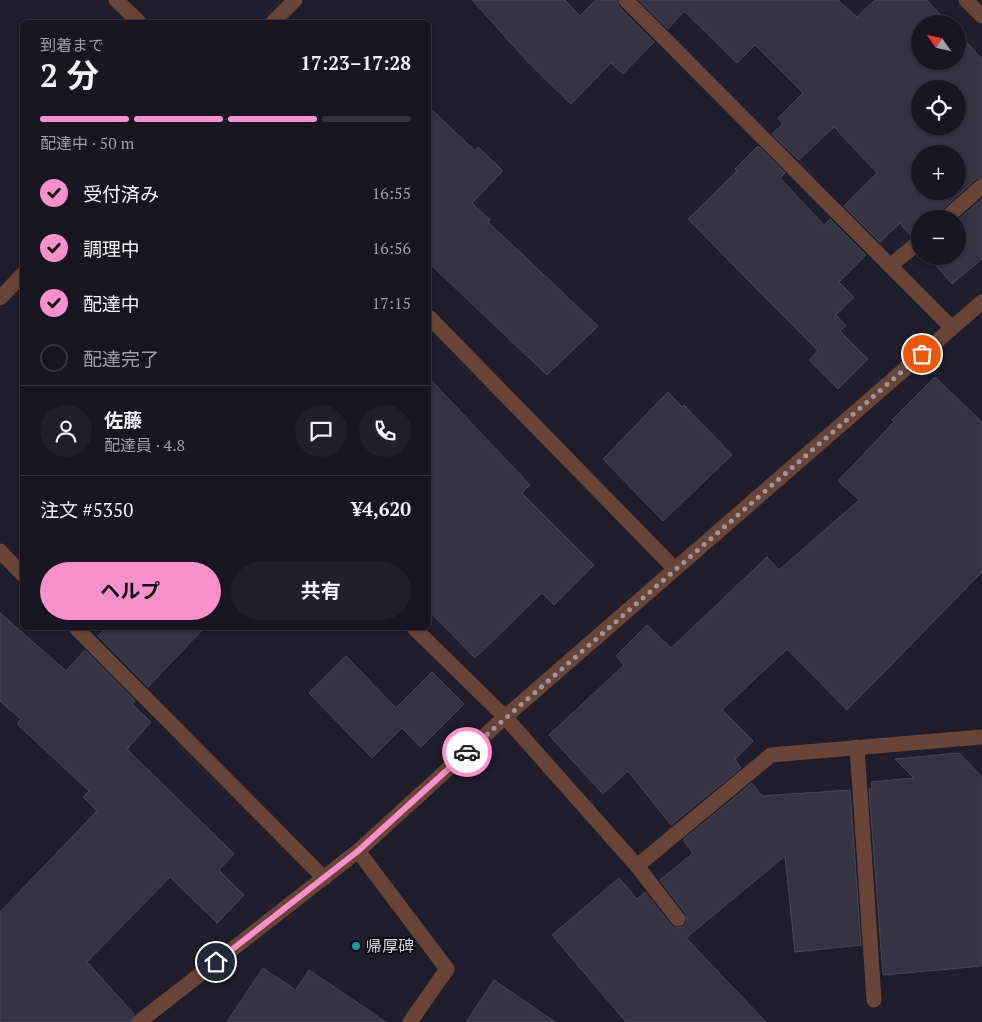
<!DOCTYPE html>
<html lang="ja">
<head>
<meta charset="utf-8">
<style>
  :root { --surface:#181621; --page:#211f2a; --text:#f1f3f6; --muted:#9f9fa5; --line:#36353f; --accent:#f890cb }
  body { margin:0; font-family:"PT Serif","Noto Sans JP",serif; background:var(--page); color:var(--text); height:100vh; display:flex; flex-direction:column; font-size:19px; white-space:nowrap }
  * { box-sizing:border-box; margin:0 }
  p { font-size:16px; color:var(--muted) }
  .icon { flex:none; width:28px; height:28px; fill:none; stroke:currentColor; stroke-width:2; stroke-linecap:round; stroke-linejoin:round }
  .map { position:relative; flex:1; overflow:hidden }
  .drawer { position:absolute; left:20px; top:20px; width:411px; height:610px; display:flex; flex-direction:column; background:var(--surface); border-radius:8px; box-shadow:0 1px 4px #0004,0 0 0 1px var(--line) }
  .drawer>* { flex:none }
  .needle { width:32px; rotate:304deg }
  .buttons { position:absolute; left:911px; top:15px; display:grid; gap:10px }
  .buttons a { display:grid; place-items:center; width:55px; height:55px; border-radius:50%; background:var(--surface); box-shadow:0 1px 4px #0004,0 0 0 1px var(--line); font-size:25px }
  .pin { position:absolute; display:grid; place-items:center; width:42px; height:42px; color:#fff; margin:-21px; border:2px solid #fff; border-radius:50%; box-shadow:0 1px 5px #0007 }
  .courier { position:absolute; display:grid; place-items:center; width:50px; height:50px; margin:-25px; border:4px solid #f890cb; border-radius:50%; background:#fff; color:#222; box-shadow:0 1px 6px #0007 }
  .headline em { font-style:normal; font-weight:700 }
  .headline div { display:flex; flex-direction:column-reverse }
  .headline { display:flex; align-items:center; justify-content:space-between; height:85px; padding:0 20px }
  h1 { font-size:32px; font-weight:700; line-height:38px }
  .bar { display:grid; grid-template-columns:repeat(4,1fr); gap:8px 5px; align-content:center; height:60px; padding:0 20px }
  .bar i { height:6px; border-radius:4px; background:var(--line) }
  .bar .active { background:var(--accent) }
  .bar p { grid-column:span 4 }
  .line { display:flex; align-items:center; gap:12px; padding:0 20px; border-top:1px solid var(--line) }
  .line div { flex:1 }
  .round { display:grid; place-items:center; flex:none; width:52px; height:52px; border-radius:26px; background:var(--page) }
  ol { padding:0 20px; list-style:none }
  li { display:flex; align-items:center; gap:15px; height:55px }
  li p { margin-inline-start:auto }
  li .icon { padding:5px; border-radius:50%; background:var(--accent); color:#111; stroke-width:4 }
  li:last-child { color:var(--muted) }
  li i { width:28px; height:28px; border:2px solid var(--line); border-radius:50% }
  .action { display:flex; gap:10px; margin-top:auto; padding:10px 20px }
  .action a { flex:1; height:58px; border-radius:30px; background:var(--accent); color:#111; font-size:20px; font-weight:700; line-height:58px; text-align:center }
  .action a+a { background:var(--page); color:var(--text) }
  .map>svg:first-child { display:block }
  .building { fill:#363342; stroke:#494656; fill-rule:evenodd }
  .lines { fill:none; stroke-linecap:round; stroke-linejoin:round }
  .minor { stroke:#6a4436; stroke-width:15 }
  .done { stroke:#9896a2; stroke-width:5; stroke-dasharray:0 9 }
  .route { stroke:#f890cb; stroke-width:6 }
  .culture-dot { fill:#0f9aa8; stroke:#0a090f; stroke-width:2 }
  .labels { text-anchor:middle; stroke-width:4; stroke-linejoin:round; paint-order:stroke }
  .poi-label { font-size:16px; fill:#d8d7e1; stroke:#0a090f; text-anchor:start }
</style>
</head>
<body>
<div class="map">
<svg width="982" height="1022" viewBox="0 0 982 1022">
  <rect width="100%" height="100%" fill="#201d2c"/>
  <g class="building">
    <path d="M472,0h93l15,16 16,-16h21l2,7 35,35 -31,32 -12,-11 -40,41 -43,-42z"/>
    <path d="M639,0h199l19,17 18,-17h52l22,24h-29v37h38v-28l24,26v118l-6,2 -37,33 -3,7h-16v13l-9,4 -11,-13 -20,19 -36,-36 33,-33 -43,-46 -35,33 -27,-26 11,-10 -5,-6 25,-25 -48,-48 -18,18 -53,-52 -16,18zM920,89h38v37h-38zM920,154h38v37h-38z"/>
    <path d="M429,107l46,44 3,-4 25,24 -31,32 18,17 -2,2 110,104 -51,49 -118,-112z"/>
    <path d="M758,146l27,27 -5,5 44,47 6,-6 36,36 -27,27 15,15 -18,18 10,11 -6,5 28,28 -30,30 -29,-29 9,-9 -130,-132 49,-48 -2,-2z"/>
    <path d="M982,199v60l-30,25 -24,-28h30v-36z"/>
    <path d="M935,377l47,45v150l-135,138 -60,-61 -65,61 31,31 -18,18 6,9 -70,57 -43,-54 -25,23 -54,-59 75,-70 -8,-9 31,-31 24,23 96,-91 12,13 80,-70 -21,-19 56,-59 -2,-2z"/>
    <path d="M429,378l101,107 -8,8 72,72 -40,40 -12,-12 -67,65 -46,-47z"/>
    <path d="M668,392l14,15 2,-2 48,50 -69,66 -60,-62z"/>
    <path d="M0,613l66,58 19,-21 50,51 -3,3 19,18 -24,27 107,105 -15,16 25,25 -27,28 -47,-46 -83,85 47,52 -4,8h-130v-110l97,-101 -14,-14 6,-6 -72,-67 4,-5 -21,-18z"/>
    <path d="M106,628h98l-56,59 -50,-51z"/>
    <path d="M346,656l50,52 36,-36 32,32 -43,43 -19,-19 -30,30 -63,-65z"/>
    <path d="M959,753l23,24v189l-99,9 -14,-186h3l-1,-7 43,-4 -19,-19z"/>
    <path d="M752,783l10,13 88,-6 11,155 -66,7 -10,-96 -99,82 80,84h-140l-74,-87 67,-57 18,21 8,-7 26,33 4,3 8,-1 4,-5 -1,-8 -26,-34 33,-27 -10,-13z"/>
    <path d="M263,968l33,22 13,-20 77,52h-159z"/>
    <path d="M494,980l61,42h-89z"/>
  </g>
  <g class="lines">
    <g class="minor">
      <path d="M116,0l23,22"/>
      <path d="M626,0l326,328"/>
      <path d="M966,0l16,16"/>
      <path d="M273,22l22,-22"/>
      <path d="M945,219l37,-33"/>
      <path d="M890,266l30,-25"/>
      <path d="M0,298l22,-23"/>
      <path d="M429,317l246,252"/>
      <path d="M0,551l22,23"/>
      <path d="M76,628l248,250"/>
      <path d="M414,628l91,89 132,149 41,53"/>
      <path d="M857,747l17,253"/>
      <path d="M358,851l89,118 -37,53"/>
      <path d="M637,866l134,-111 211,-18"/>
      <path d="M139,1022l219,-171 147,-134 477,-415"/>
    </g>
  </g>
  <g class="lines">
    <path class="done" d="M467,752l455,-398"/>
    <path class="route" d="M216,962l142,-111 109,-99"/>
  </g>
  <circle class="culture-dot" cx="356" cy="946" r="5"/>
  <g class="labels">
    <g class="poi-label">
      <text x="366" y="952">帰厚碑</text>
    </g>
  </g>
</svg>
<div class="buttons">
<a><svg class="needle" viewBox="-14 -14 28 28"><path d="M0-13l5 13h-10z" fill="#e53935"/><path d="M0 13l5-13h-10z" fill="#9f9fa5"/></svg></a>
<a><svg class="icon" aria-label="locate" viewBox="0 0 24 24"><circle cx="12" cy="12" r="6"/><path d="M12 2v4M12 18v4M2 12h4M18 12h4"/></svg></a>
<a>+</a>
<a>−</a>
</div>
<div class="pin" style="left:922px;top:354px;background:#ea580c"><svg class="icon" aria-label="bag" viewBox="0 0 24 24"><path d="M5 8h14l-1 12H6zM9 8a3 3 0 0 1 6 0"/></svg></div>
<div class="pin" style="left:216px;top:962px;background:#1f2937"><svg class="icon" aria-label="home" viewBox="0 0 24 24"><path d="M3 11l9-7 9 7M6 9v11h12V9"/></svg></div>
<div class="courier" style="left:467px;top:752px"><svg class="icon" aria-label="car" viewBox="0 0 24 24"><path d="M5 17H2v-5l4-1 3-4h7l3 4 3 1v5h-3M9 17h6M6 11h13"/><circle cx="7" cy="17" r="2"/><circle cx="17" cy="17" r="2"/></svg></div>
<section class="drawer">
<div class="headline"><div><h1>2 分</h1><p>到着まで</p></div><em>17:23–17:28</em></div>
<div class="bar"><i class="active"></i><i class="active"></i><i class="active"></i><i></i><p>配達中 · 50 m</p></div>
<ol>
<li><svg class="icon" aria-label="check" viewBox="0 0 24 24"><path d="M5 12l5 5 9-10"/></svg>受付済み<p>16:55</p></li>
<li><svg class="icon" aria-label="check" viewBox="0 0 24 24"><path d="M5 12l5 5 9-10"/></svg>調理中<p>16:56</p></li>
<li><svg class="icon" aria-label="check" viewBox="0 0 24 24"><path d="M5 12l5 5 9-10"/></svg>配達中<p>17:15</p></li>
<li><i></i>配達完了</li>
</ol>
<div class="line" style="height:90px"><a class="round"><svg class="icon" aria-label="person" viewBox="0 0 24 24"><circle cx="12" cy="8" r="4"/><path d="M4 21q1-7 8-7t8 7"/></svg></a><div><b>佐藤</b><p>配達員 · 4.8</p></div><a class="round"><svg class="icon" aria-label="chat" viewBox="0 0 24 24"><path d="M4 5h16v11H9l-5 4z"/></svg></a><a class="round"><svg class="icon" aria-label="phone" viewBox="0 0 24 24"><path d="M5 4h4l2 5-3 2q2 4 5 5l2-3 5 2v4C11 20 4 13 5 4z"/></svg></a></div>
<div class="line" style="height:65px"><div>注文 #5350</div><b>¥4,620</b></div>
<div class="action"><a>ヘルプ</a><a>共有</a></div>
</section>
</div>
</body>
</html>
